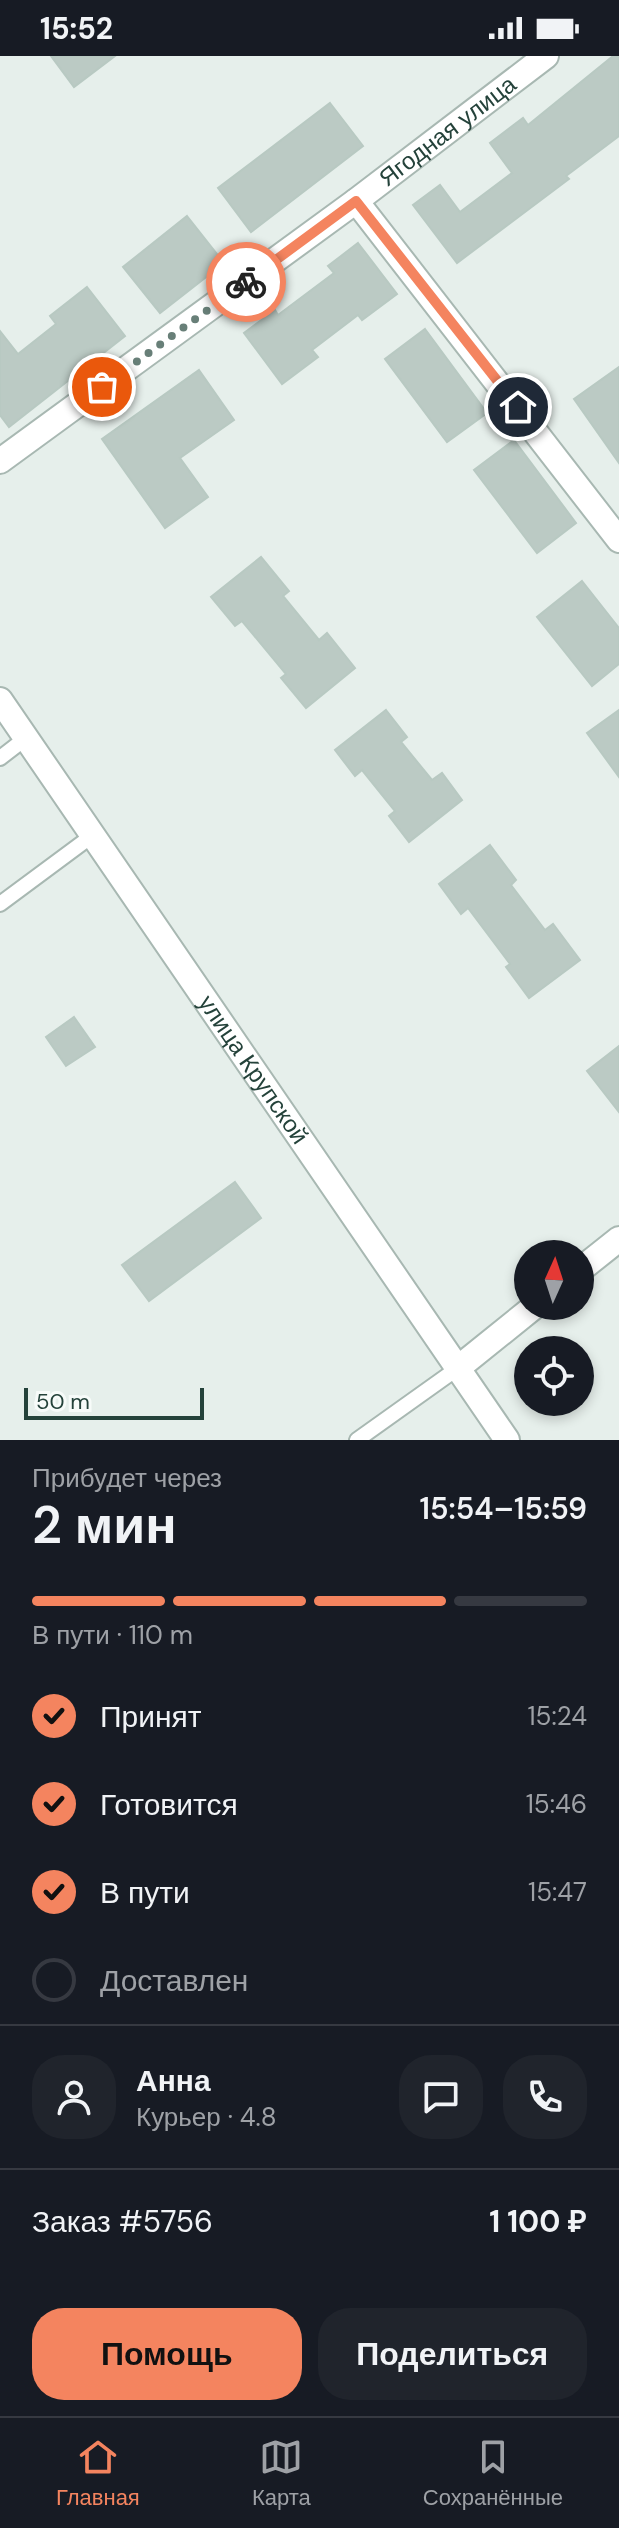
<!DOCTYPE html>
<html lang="ru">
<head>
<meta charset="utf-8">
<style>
  :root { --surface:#171b24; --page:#20242c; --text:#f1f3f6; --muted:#9ea1a6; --line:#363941; --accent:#f4845f }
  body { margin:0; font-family:"DM Sans",sans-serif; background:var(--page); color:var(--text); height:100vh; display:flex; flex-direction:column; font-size:30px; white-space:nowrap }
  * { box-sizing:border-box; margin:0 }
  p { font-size:26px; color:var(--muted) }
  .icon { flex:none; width:44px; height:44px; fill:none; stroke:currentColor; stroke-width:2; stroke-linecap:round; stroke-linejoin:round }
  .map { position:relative; height:1384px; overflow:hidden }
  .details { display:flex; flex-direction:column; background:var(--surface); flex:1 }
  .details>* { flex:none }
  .needle { width:52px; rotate:3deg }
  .tools { position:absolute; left:514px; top:1184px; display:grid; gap:16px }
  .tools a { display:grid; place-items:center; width:80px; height:80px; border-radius:50%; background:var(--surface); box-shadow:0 4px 12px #0003; font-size:40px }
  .scale { position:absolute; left:24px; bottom:20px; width:180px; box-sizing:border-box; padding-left:8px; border:4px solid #24423a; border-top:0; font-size:22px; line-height:28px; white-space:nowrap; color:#24423a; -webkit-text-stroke:6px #f7fbf9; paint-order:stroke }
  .pin { position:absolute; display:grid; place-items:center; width:68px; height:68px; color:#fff; margin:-34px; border:4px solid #fff; border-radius:50%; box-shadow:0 2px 8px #0007 }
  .courier { position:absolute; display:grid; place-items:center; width:80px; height:80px; margin:-40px; border:6px solid #f4845f; border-radius:50%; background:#fff; color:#222; box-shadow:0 2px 10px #0007 }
  .overview em { font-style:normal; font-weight:600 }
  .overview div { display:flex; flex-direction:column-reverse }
  .overview { display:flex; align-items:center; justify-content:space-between; height:136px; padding:0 32px }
  h1 { font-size:52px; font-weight:600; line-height:60px }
  .bar { display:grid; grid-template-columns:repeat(4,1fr); gap:12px 8px; align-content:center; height:96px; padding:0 32px }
  .bar i { height:10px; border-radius:6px; background:var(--line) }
  .bar .current { background:var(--accent) }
  .bar p { grid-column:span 4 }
  .line { display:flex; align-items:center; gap:20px; padding:0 32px; border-top:2px solid var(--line) }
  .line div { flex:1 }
  .round { display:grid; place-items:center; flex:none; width:84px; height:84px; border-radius:32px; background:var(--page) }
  ol { padding:0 32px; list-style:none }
  li { display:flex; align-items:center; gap:24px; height:88px }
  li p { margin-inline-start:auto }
  li .icon { padding:8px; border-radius:50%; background:var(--accent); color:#111; stroke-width:4 }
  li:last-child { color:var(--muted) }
  li i { width:44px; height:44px; border:4px solid var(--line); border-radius:50% }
  .primary-button { display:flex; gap:16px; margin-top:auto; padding:16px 32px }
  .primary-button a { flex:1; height:92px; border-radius:32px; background:var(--accent); color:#111; font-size:32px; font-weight:600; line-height:92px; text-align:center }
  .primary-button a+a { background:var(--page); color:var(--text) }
  .status { display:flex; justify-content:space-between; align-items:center; height:56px; padding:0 40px; background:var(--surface); direction:ltr }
  .status svg { height:22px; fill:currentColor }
  .tabs { display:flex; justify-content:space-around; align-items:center; height:112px; border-top:2px solid var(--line); background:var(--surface); font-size:22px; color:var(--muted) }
  .tabs a { display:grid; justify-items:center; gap:4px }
  .tabs .current { color:var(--accent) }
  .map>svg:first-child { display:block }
  .building { fill:#bbcac4; stroke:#b8c9c2; stroke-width:2 }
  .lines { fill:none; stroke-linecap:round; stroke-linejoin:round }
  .service-casing { stroke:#a8b8b2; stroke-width:18 }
  .minor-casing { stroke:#a8b8b2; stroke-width:28 }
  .tertiary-casing { stroke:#a8b8b2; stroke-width:28 }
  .service { stroke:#fff; stroke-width:14 }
  .minor { stroke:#fff; stroke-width:24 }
  .tertiary { stroke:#fff; stroke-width:24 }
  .done { stroke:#687f78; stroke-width:8; stroke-dasharray:0 14.4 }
  .route { stroke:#f4845f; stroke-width:10 }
  .labels { text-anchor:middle; stroke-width:6; stroke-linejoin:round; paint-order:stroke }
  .street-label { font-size:24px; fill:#24423a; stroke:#f7fbf9 }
</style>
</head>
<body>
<div class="status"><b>15:52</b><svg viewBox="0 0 49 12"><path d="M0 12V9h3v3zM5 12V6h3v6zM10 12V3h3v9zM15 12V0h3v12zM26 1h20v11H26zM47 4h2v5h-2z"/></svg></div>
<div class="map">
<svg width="619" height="1384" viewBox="0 0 619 1384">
  <rect width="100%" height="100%" fill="#e6efeb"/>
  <g class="building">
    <path d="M51,0h64l-41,31z"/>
    <path d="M613,0h6v80l-53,40 3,3 -112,84 -44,-58 27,-20 20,27 52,-39 -22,-30 33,-25 5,7z"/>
    <path d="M330,47l33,43 -112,86 -33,-44z"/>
    <path d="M187,160l37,47 -64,50 -37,-46z"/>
    <path d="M358,187l39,51 -35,26 -4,-5 -46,35 6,7 -36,27 -38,-51 31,-23 3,5 56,-42 -6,-7z"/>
    <path d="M87,231l38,49 -116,91 -9,-12v-84l18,23 38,-30 -6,-8z"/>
    <path d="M425,273l62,84 -40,29 -62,-83z"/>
    <path d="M619,311v96l-45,-64z"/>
    <path d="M199,314l35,50 -54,38 28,39 -43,31 -63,-89z"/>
    <path d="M514,384l62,83 -39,30 -63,-83z"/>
    <path d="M261,501l28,34 -6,5 36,44 8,-7 28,35 -49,40 -25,-30 5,-4 -44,-53 -7,5 -24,-29z"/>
    <path d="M582,525l37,47v36l-27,22 -55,-69z"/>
    <path d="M386,654l21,27 -6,5 31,38 10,-7 20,27 -53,42 -20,-26 6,-5 -33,-41 -7,6 -20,-26z"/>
    <path d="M619,654v67l-32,-44z"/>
    <path d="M490,789l26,35 -5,5 34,45 8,-6 27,36 -51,38 -23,-31 4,-3 -42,-56 -7,6 -22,-30z"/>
    <path d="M74,961l21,30 -29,19 -20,-29z"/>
    <path d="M619,990v66l-32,-41z"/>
    <path d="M235,1126l26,36 -112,83 -27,-36z"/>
  </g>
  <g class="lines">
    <g class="service-casing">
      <g id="service">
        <path d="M0,702l26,-20"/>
        <path d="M0,848l93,-69"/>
        <path d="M357,1384l101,-72"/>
      </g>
    </g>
    <g class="minor-casing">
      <g id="minor">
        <path d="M356,145l263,339"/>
        <path id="s1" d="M0,405l356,-260 190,-145"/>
        <path d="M580,1214l39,-31"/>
        <path d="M458,1312l77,-62"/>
      </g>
    </g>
    <g class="tertiary-casing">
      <g id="tertiary">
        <path id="s2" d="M0,644l507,740"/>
      </g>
    </g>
    <use href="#service" class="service"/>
    <use href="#minor" class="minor"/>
    <use href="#tertiary" class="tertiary"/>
  </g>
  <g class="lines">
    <path class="done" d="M102,331l144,-105"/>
    <path class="route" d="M246,226l110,-81 162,206"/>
  </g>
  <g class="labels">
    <g class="street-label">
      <text dy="8" stroke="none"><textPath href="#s1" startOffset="556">Ягодная улица</textPath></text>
      <text dy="8" stroke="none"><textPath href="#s2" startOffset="448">улица Крупской</textPath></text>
    </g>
  </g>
</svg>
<div class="tools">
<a><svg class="needle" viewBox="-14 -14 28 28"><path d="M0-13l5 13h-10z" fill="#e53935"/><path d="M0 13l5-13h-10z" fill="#9ea1a6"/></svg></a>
<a><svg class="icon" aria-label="locate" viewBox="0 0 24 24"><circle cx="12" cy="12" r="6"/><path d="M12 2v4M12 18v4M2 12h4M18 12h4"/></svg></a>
</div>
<div class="scale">50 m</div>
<div class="pin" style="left:102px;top:331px;background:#ea580c"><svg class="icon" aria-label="bag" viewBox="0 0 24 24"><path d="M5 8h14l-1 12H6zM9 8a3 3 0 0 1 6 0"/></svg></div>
<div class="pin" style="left:518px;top:351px;background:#1f2937"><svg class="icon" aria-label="home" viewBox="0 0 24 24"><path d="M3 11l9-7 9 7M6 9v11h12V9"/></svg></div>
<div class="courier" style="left:246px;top:226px"><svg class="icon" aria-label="bike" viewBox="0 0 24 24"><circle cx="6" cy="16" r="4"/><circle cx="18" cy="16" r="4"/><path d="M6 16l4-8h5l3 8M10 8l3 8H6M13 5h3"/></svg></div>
</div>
<section class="details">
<div class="overview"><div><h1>2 мин</h1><p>Прибудет через</p></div><em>15:54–15:59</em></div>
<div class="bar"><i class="current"></i><i class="current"></i><i class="current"></i><i></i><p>В пути · 110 m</p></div>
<ol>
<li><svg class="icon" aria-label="check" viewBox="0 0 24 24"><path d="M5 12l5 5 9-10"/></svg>Принят<p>15:24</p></li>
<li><svg class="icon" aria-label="check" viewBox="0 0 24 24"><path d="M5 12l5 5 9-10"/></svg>Готовится<p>15:46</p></li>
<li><svg class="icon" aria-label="check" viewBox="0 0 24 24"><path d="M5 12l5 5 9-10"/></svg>В пути<p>15:47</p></li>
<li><i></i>Доставлен</li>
</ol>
<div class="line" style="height:144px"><a class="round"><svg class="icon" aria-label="person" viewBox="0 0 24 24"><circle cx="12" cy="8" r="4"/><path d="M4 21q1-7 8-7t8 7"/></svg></a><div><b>Анна</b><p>Курьер · 4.8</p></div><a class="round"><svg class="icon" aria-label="chat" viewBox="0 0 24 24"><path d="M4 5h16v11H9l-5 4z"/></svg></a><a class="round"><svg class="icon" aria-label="phone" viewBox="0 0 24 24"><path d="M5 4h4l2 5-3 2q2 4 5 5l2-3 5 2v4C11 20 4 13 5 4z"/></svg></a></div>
<div class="line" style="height:104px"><div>Заказ #5756</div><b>1 100 ₽</b></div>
<div class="primary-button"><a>Помощь</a><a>Поделиться</a></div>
</section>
<nav class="tabs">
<a class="current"><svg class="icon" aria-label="home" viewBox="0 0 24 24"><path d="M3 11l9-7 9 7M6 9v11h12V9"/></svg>Главная</a>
<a><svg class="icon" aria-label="map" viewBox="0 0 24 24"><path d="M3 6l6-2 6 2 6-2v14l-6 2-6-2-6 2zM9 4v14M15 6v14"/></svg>Карта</a>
<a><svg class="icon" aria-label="saved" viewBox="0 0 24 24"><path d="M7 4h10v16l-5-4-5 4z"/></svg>Сохранённые</a>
</nav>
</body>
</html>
